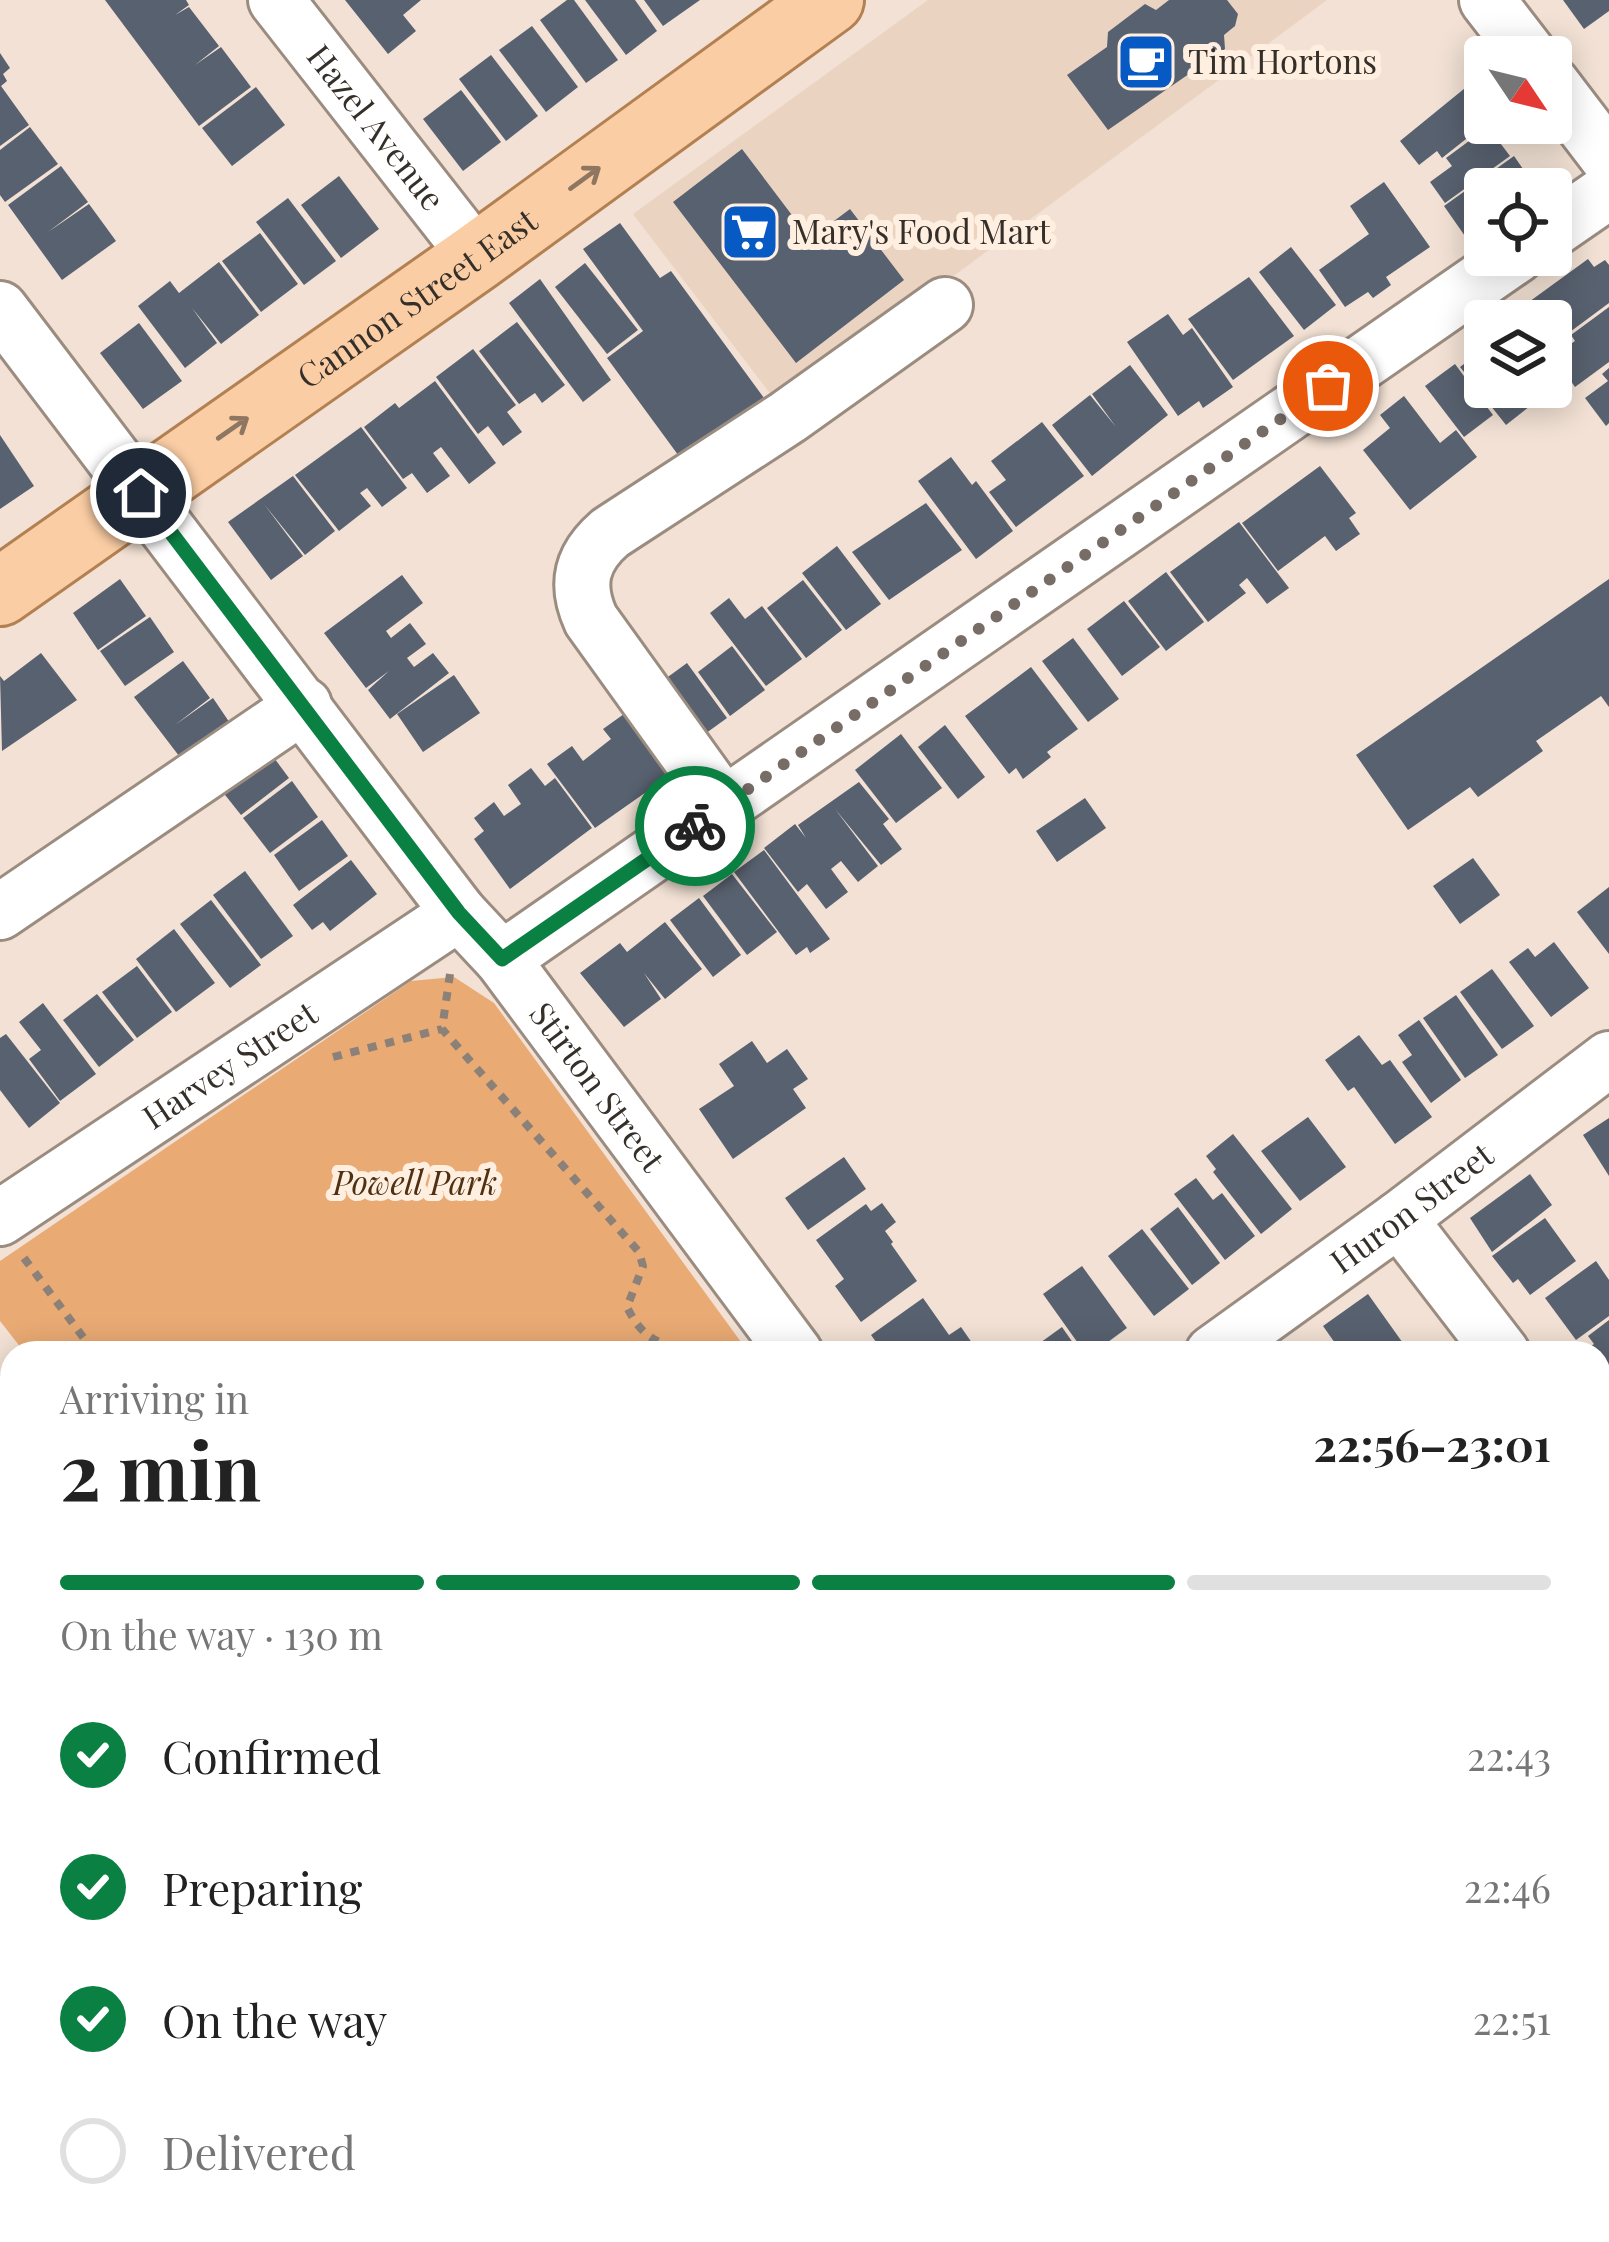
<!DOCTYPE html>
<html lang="en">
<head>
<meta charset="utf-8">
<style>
  :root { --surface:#fff; --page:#f2f2f2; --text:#222; --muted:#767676; --line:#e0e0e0; --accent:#0b8043 }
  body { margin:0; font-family:"Playfair Display",serif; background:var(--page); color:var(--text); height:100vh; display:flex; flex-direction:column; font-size:45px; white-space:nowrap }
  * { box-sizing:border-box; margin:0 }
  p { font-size:39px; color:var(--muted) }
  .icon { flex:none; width:66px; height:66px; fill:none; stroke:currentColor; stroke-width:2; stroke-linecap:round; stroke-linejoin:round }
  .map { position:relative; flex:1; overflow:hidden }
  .drawer { position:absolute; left:0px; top:1341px; width:1611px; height:903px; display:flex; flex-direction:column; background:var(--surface); border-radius:36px 36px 0 0; box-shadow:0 6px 30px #0003 }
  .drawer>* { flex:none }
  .needle { width:78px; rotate:125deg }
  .buttons { position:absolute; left:1464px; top:36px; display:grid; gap:24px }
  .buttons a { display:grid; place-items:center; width:108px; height:108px; border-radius:12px; background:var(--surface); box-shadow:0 6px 30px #0003; font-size:60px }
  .pin { position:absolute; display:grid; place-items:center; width:102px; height:102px; color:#fff; margin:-51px; border:6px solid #fff; border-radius:50%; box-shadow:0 3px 12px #0007 }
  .courier { position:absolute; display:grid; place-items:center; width:120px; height:120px; margin:-60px; border:9px solid #0b8043; border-radius:50%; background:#fff; color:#222; box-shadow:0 3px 15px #0007 }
  .summary em { font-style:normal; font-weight:700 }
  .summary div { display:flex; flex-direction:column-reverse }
  .summary { display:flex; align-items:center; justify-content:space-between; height:204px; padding:0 60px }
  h1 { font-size:78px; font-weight:700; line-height:90px }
  .bar { display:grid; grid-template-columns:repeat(4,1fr); gap:18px 12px; align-content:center; height:144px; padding:0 60px }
  .bar i { height:15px; border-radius:9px; background:var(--line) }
  .bar .on { background:var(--accent) }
  .bar p { grid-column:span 4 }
  ol { padding:0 60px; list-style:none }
  li { display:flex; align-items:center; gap:36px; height:132px }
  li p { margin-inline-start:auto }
  li .icon { padding:12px; border-radius:50%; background:var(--accent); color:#fff; stroke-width:4 }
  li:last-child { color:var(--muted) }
  li i { width:66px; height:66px; border:6px solid var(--line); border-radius:50% }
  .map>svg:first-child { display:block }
  .built { fill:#ead4c1 }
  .green { fill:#e9aa74 }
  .building { fill:#58616f }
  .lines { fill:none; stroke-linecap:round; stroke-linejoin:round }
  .minor-casing { stroke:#9b8c80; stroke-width:60 }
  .major-casing { stroke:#b38052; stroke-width:72 }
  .path { stroke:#8c8179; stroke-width:8; stroke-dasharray:9 9; stroke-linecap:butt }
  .minor { stroke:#fff; stroke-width:54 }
  .major { stroke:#facda4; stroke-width:66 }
  .oneway { stroke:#8e7661 }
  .done { stroke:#776d66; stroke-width:12; stroke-dasharray:0 21.6 }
  .route { stroke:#0b8043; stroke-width:15 }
  .labels { text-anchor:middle; stroke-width:12; stroke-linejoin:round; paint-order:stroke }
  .poi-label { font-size:33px; fill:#352f2a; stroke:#ffefe1; text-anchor:start }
  .street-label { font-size:33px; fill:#352f2a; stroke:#ffefe1 }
  .park-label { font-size:33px; font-style:italic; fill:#4f3011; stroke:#ffefe1 }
</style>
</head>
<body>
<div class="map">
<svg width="1609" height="2242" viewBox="0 0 1609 2242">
  <rect width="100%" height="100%" fill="#f2e1d4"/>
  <g class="built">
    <path d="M928,0h399l-548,405 -146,-191z"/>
    <path d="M1609,2044v198h-84l-7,-10h81v-180z"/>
  </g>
  <path class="green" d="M454,977l40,26 255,350h-724l-25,-32v-60l411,-280z"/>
  <g class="building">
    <path d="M105,0h81l3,5 -14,10 14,-8 30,39 -24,19 26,-18 30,40 -52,39z"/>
    <path d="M345,0h76l-18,15 13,16 -28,23z"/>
    <path d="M567,0h7l44,60 -32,23 -46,-63z"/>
    <path d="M585,0h50l22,31 -31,24z"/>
    <path d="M644,0h56l-37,26z"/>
    <path d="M1169,0h58l11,14 -3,12 -11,9 1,14 -117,81 -41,-55 40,-28 1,-15 37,-28 11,6z"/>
    <path d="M1563,0h46v11l-25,18z"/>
    <path d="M532,26l46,61 -32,25 -47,-62z"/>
    <path d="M0,53l10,15 -7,6 4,7 -6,5 28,39 -29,21z"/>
    <path d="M491,55l47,61 -32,25 -47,-62z"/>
    <path d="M1470,84l15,18v22l-43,34 -5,-7 -18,14 -19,-24z"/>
    <path d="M256,87l29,38 -53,41 -30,-38z"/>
    <path d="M461,90l40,52 -38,29 -40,-52z"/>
    <path d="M30,127l28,37 -53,38 -5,-7v-45z"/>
    <path d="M1488,127l22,29 -65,47 -15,-21 22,-16 -6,-8z"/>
    <path d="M742,149l68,90 40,-30 54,71 -108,83 -123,-161z"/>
    <path d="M1514,156l23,33h-52v37l-18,13 -23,-33z"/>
    <path d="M61,166l27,36 -40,30 41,-28 27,37 -54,39 -54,-75z"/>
    <path d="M339,176l40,53 -38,29 -40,-53z"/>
    <path d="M1384,182l46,65 -44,30 5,8 -18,13 -5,-6 -23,15 -26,-37 50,-36 -19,-28z"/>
    <path d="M288,198l48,63 -32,24 -48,-63z"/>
    <path d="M620,223l40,55 11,-7 96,131 -83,61 -77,-105 36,-27 -60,-82z"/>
    <path d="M260,233l38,51 -37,28 -39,-51z"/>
    <path d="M1291,247l45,58 -32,25 -45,-58z"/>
    <path d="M1588,259l6,8 11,-7 4,5v38l-58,43v-25h-23l-9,-12z"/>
    <path d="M219,262l40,53 -38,29 -29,-36 25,35 -32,25 -47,-62 32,-25 9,12z"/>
    <path d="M585,263l53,67 -31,24 -52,-67z"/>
    <path d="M1249,277l45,59 -61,44 -45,-61z"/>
    <path d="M540,279l71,101 -28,22 -74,-99z"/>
    <path d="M1609,307v55l-34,25 -22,-31 22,-15 -4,-6z"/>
    <path d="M1168,314l15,21 9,-7 41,59 -30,21 -4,-7 -21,15 -51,-74z"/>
    <path d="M517,322l48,63 -23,18 -7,-10 -16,11 -40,-53z"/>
    <path d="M139,323l43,58 -39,28 -43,-56z"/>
    <path d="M1485,348v39h36l13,16 -28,22 -46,-58z"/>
    <path d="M473,349l43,56 -9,7 15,20 -19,14 -15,-20 -10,8 -42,-57z"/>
    <path d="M1455,364l38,51 -29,22 -39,-51z"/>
    <path d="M1130,365l38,50 -76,61 -40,-51 38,-30 26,32 -24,-33z"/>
    <path d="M1609,368v55l-3,3 -21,-28 23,-17 -6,-7z"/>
    <path d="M435,381l61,82 -27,21 -28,-37 -8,6 17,23 -23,17 -15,-20 -9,6 -39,-52 31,-24 4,5z"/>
    <path d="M1404,396l36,47 16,-13 21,27 -67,53 -47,-60 27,-22 -10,-13z"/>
    <path d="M1042,422l42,54 -68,51 -27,-35 17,-12 -15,-19z"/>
    <path d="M361,427l46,61 -25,19 -15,-19 -7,5 11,13 -32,25 -44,-56z"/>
    <path d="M0,435l34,51 -34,23z"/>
    <path d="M951,457l21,28 4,-4 37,50 -37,28 -58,-78z"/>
    <path d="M1320,466l36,47 -7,5 11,16 -24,17 -11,-15 -47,35 -36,-48z"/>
    <path d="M293,476l42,55 -30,24 -41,-51 39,52 -32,24 -43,-58z"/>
    <path d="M926,503l36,47 -73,50 -37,-48z"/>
    <path d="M1239,522l50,66 -22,16 -20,-26 -8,7 7,8 -38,29 -38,-50z"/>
    <path d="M837,546l44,58 -35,26 -44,-57z"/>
    <path d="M1166,572l38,50 -38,29 -38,-50z"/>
    <path d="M402,575l21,28 -37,28 5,7 19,-15 16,21 -19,14 7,9 19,-14 16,20 -59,46 -22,-29 21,-19 -23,17 -42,-55z"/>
    <path d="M120,579l26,37 -48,34 -25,-37z"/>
    <path d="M1609,579v128l-8,-11 -65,45 7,10 -65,46 -8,-10 -62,43 -52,-75z"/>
    <path d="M803,580l39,50 -36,28 -39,-50z"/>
    <path d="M729,598l16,21 17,-13 40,53 -36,27 -56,-73z"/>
    <path d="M1124,601l36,46 -38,29 -35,-47z"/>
    <path d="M150,617l24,35 -49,34 -25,-35z"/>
    <path d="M1073,638l46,61 -31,23 -46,-61z"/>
    <path d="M732,646l33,44 -35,26 -32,-44z"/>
    <path d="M41,653l36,47 -75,51 -2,-75 4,5z"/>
    <path d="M183,661l27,37 -35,27 38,-27 25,37 -49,34 -55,-72z"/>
    <path d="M687,663l40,55 -36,26 -30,-62z"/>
    <path d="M1031,667l47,62 -31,23 4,5 -28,22 -7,-11 -7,6 -44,-58z"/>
    <path d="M454,675l26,38 -57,39 -26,-38z"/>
    <path d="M624,714l8,11 9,-7 38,51 -84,59 -48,-64 25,-18 11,15 28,-22 -8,-10z"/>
    <path d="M945,725l40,52 -27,22 -40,-52z"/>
    <path d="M901,734l41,54 -46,35 -41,-53z"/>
    <path d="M263,743l26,35 -48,37 -27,-34z"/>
    <path d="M531,768l14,18 10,-8 37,50 -82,61 -36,-50 10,-8 -10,-13 20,-16 10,14 17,-12 -13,-19z"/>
    <path d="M292,781l26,36 -48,36 -27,-35z"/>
    <path d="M859,782l30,37 -6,5 19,25 -21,16 -46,-56 43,57 -20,16 -17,-21 -10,8 17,23 -22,17 -19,-25 -9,8 -34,-44 31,-24 11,14 -8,-13z"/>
    <path d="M1085,798l21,30 -49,34 -21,-31z"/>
    <path d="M322,820l26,36 -49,35 -25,-36z"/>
    <path d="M764,850l66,89 -20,14 -3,-6 -11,8 -62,-83z"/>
    <path d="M1473,858l27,37 -40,29 -27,-38z"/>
    <path d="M351,860l26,34 -47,37 -7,-9 -11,8 -19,-25z"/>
    <path d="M245,871l48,65 -32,23 -48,-64z"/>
    <path d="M732,874l45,58 -30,23 -44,-59z"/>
    <path d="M1609,887v67l-32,-42z"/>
    <path d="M699,898l42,57 -28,22 -43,-57z"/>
    <path d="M211,900l50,65 -31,23 -50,-64z"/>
    <path d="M665,922l37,47 -37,30 -21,-26 17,26 -37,28 -44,-54 40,-30 7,9z"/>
    <path d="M174,929l41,54 -39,29 -40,-53z"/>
    <path d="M1554,942l35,46 -38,29 -42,-55 19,-14 7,9z"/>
    <path d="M137,966l35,46 -35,26 -35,-46z"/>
    <path d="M1492,969l42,57 -32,23 -42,-57z"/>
    <path d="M97,994l37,46 -35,27 -36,-47z"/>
    <path d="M1456,995l42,60 -33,23 -42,-60z"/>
    <path d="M43,1003l53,71 -36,27 -31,-42 12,-9 -22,-28z"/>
    <path d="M1419,1020l42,60 -30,23 -29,-41 10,-7 -14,-20z"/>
    <path d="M6,1034l54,69 -31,25 -29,-38v-52z"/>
    <path d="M1359,1035l23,30 8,-5 42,57 -37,27 -41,-57 -6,4 -23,-31z"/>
    <path d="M752,1041l15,22 20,-14 21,30 -15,10 13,19 -73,51 -34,-50 35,-23 -15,-22z"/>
    <path d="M1308,1117l38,50 -46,34 -39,-50z"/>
    <path d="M1609,1118v58l-26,-41z"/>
    <path d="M1233,1134l59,75 -31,25 -48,-62 3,-3 -10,-13z"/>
    <path d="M844,1157l22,32 -58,41 -23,-32z"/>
    <path d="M1530,1174l22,31 -60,47 -22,-34z"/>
    <path d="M1196,1178l17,22 9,-7 33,43 -30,24 -51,-66z"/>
    <path d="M882,1203l14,19 -11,9 8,11 -2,2 26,37 -56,41 -26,-36 9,-7 -28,-39 50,-36 5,7z"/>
    <path d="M1178,1207l42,56 -28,22 -42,-56z"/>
    <path d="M1545,1218l31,43 -46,34 -12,-16 -5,4 -21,-27z"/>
    <path d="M1142,1229l47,60 -35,27 -46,-60z"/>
    <path d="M1596,1261l13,19v36l-33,24 -31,-42z"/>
    <path d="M1082,1266l45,62 -34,25h-8l-42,-59z"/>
    <path d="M1368,1294l42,59h-68l-19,-27z"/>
    <path d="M923,1298l26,37 12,-8 18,26h-95l-13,-18z"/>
    <path d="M1609,1320v68l-6,4 -4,-5v-34h-18l13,-9 -6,-8z"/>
    <path d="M1062,1327l18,26h-54z"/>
    <path d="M1599,1593l10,13v85l-6,5 -4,-5z"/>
    <path d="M0,2024l12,16v18l-12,9z"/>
    <path d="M12,2070v47l-12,9v-47z"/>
    <path d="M12,2125v66l-7,-9 4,-3 -9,-12v-33z"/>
    <path d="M127,2232h62l7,10h-83z"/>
    <path d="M473,2232h61l-13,10h-61z"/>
    <path d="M984,2232h68l11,10h-80l-5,-6z"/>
    <path d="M1276,2232h60l-13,10h-46l-5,-7z"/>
  </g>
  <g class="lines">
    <g class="minor-casing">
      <g id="minor">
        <path id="s1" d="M276,0l201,257"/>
        <path d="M1487,0l44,57"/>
        <path d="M1551,83l58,76"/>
        <path d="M1551,231l58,-40"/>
        <path id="s2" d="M0,309l459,604 43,46 293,394"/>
        <path d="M724,805l-133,-185c-16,-35 -10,-62 19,-87l178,-116 157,-112"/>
        <path d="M0,912l304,-207"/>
        <path d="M502,959l1015,-704"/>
        <path id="s3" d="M0,1218l459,-305"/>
        <path d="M1399,1219l103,134"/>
        <path id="s4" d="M1213,1353l186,-134 210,-160"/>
        <path d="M0,1405l12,17"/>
        <path d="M1599,1480l10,13"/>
        <path d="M0,1494l12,-9"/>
        <path d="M0,1837l12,15"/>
        <path d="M1599,1869l2,2"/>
        <path d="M305,2232l8,10"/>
        <path d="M636,2232l8,10"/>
        <path d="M892,2232l7,10"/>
        <path d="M1469,2232l8,10"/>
        <path d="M1412,2242l14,-10"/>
      </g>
    </g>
    <g class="major-casing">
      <g id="major">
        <path id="s5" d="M0,592l477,-335 353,-257"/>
      </g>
    </g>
    <g class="path">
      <path d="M450,974l-8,55 197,223 4,14 -16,41c21,44 48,39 92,46"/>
      <path d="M333,1057l109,-28"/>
      <path d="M24,1258l71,95"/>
      <path d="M789,2232l3,10"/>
    </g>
    <use href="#minor" class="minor"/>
    <use href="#major" class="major"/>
  </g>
  <defs><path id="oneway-shaft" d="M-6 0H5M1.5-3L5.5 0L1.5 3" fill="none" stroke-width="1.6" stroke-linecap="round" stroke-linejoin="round" transform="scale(3)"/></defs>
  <g class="oneway">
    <use href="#oneway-shaft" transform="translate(585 178) rotate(-36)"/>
    <use href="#oneway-shaft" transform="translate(233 428) rotate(-35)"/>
  </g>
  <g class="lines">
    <path class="done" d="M695,826l633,-440"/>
    <path class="route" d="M141,493l318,420 43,46 193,-133"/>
  </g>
  <defs>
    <g id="cafe-square" transform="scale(3)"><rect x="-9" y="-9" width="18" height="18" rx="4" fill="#0759c3" stroke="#ffefe1"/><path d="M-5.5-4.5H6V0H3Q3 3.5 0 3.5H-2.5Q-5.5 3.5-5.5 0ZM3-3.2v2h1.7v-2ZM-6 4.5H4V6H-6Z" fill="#fff"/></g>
    <g id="supermarket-square" transform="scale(3)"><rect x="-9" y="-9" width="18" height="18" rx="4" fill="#0759c3" stroke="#ffefe1"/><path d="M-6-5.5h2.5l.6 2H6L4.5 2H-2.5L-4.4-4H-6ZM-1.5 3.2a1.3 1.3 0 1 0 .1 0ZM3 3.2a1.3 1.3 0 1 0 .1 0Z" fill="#fff"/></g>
  </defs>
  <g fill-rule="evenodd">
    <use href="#cafe-square" x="1146" y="62"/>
    <use href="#supermarket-square" x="750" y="232"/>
  </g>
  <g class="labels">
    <g class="poi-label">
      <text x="1188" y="74">Tim Hortons</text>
      <text x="792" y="244">Mary's Food Mart</text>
    </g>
    <g class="street-label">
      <text dy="12" stroke="none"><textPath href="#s1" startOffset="162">Hazel Avenue</textPath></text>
      <text dy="12" stroke="none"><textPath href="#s5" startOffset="510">Cannon Street East</textPath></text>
      <text dy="12" stroke="none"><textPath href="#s3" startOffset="276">Harvey Street</textPath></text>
      <text dy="12" stroke="none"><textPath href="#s2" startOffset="981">Stirton Street</textPath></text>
      <text dy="12" stroke="none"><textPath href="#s4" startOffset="246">Huron Street</textPath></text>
    </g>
    <g class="park-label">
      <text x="415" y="1195">Powell Park</text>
    </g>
  </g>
</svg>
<div class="buttons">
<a><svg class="needle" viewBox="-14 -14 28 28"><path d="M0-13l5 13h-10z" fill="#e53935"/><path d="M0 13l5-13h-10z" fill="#767676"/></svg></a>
<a><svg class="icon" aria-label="locate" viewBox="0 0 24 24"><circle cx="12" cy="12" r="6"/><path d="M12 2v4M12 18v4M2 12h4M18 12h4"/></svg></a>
<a><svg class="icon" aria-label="layers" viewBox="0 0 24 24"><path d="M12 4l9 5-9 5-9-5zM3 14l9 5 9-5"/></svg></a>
</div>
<div class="pin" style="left:1328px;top:386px;background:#ea580c"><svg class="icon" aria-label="bag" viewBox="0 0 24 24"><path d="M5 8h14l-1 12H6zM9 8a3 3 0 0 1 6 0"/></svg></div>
<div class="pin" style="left:141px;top:493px;background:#1f2937"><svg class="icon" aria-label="home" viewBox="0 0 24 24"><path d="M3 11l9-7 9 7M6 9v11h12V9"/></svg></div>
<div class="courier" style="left:695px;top:826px"><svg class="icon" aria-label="bike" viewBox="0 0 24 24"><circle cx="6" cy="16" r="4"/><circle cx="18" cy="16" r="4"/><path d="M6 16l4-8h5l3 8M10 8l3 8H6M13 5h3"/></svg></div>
<section class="drawer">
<div class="summary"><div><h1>2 min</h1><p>Arriving in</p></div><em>22:56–23:01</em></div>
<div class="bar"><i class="on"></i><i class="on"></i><i class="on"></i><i></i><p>On the way · 130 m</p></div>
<ol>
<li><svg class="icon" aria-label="check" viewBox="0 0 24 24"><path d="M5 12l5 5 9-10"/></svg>Confirmed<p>22:43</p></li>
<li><svg class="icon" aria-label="check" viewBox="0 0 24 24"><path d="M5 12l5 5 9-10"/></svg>Preparing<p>22:46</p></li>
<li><svg class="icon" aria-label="check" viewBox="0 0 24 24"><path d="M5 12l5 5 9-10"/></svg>On the way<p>22:51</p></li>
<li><i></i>Delivered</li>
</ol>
</section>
</div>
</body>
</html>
